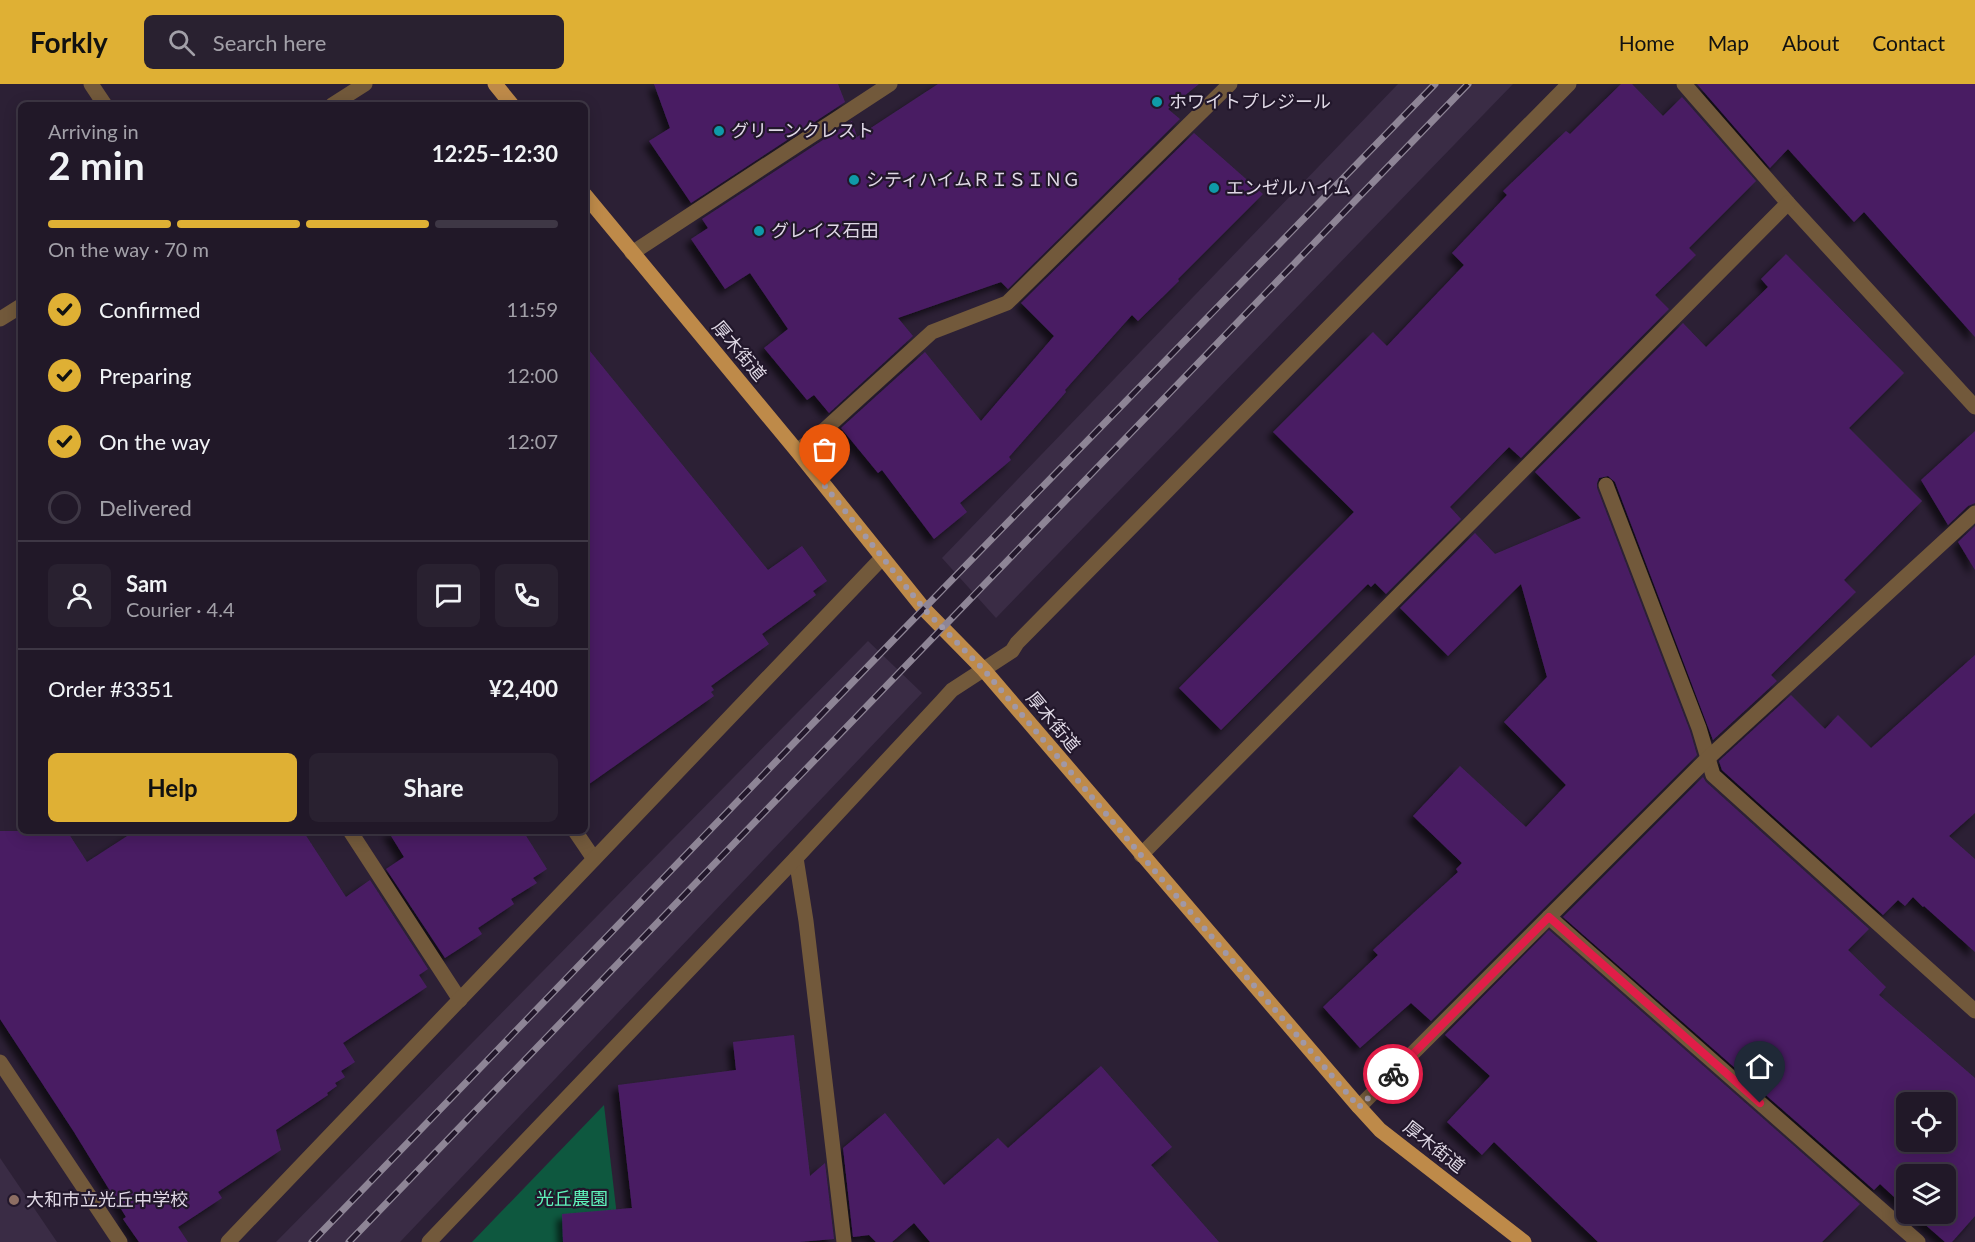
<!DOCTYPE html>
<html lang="en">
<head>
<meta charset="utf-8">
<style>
  :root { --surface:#211828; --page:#292130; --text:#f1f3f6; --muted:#a2a0a8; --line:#3e3745; --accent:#dfb034 }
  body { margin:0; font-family:Lato,"Noto Sans JP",sans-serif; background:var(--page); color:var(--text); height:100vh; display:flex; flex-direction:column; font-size:22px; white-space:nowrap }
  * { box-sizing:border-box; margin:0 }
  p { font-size:20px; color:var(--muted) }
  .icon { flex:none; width:33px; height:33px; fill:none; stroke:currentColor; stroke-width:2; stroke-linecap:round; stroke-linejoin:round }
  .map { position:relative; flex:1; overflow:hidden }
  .sheet { position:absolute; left:18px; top:18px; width:570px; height:732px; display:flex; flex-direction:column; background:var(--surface); border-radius:9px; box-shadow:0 3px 15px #0003,0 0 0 2px var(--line) }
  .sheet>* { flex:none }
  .controls { position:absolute; left:1896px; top:1008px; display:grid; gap:12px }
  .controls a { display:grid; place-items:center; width:60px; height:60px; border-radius:9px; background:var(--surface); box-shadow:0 3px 15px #0003,0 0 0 2px var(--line); font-size:30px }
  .pin { position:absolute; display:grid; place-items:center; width:51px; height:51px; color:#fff; margin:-62px -26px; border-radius:50% 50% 50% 0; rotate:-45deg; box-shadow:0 0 6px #0007 }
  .pin .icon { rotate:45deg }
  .courier { position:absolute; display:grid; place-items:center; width:60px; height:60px; margin:-30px; border:4px solid #e11d48; border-radius:50%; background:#fff; color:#222; box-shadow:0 2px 8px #0007 }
  .head em { font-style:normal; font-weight:700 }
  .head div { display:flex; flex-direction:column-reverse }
  .head { display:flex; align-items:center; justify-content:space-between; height:102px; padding:0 30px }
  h1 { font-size:39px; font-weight:700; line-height:45px }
  .bar { display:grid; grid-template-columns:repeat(4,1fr); gap:9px 6px; align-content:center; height:72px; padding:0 30px }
  .bar i { height:8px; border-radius:4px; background:var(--line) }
  .bar .current { background:var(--accent) }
  .bar p { grid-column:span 4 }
  .line { display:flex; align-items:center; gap:15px; padding:0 30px; border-top:2px solid var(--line) }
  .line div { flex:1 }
  .round { display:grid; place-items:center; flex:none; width:63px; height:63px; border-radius:9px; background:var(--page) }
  ol { padding:0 30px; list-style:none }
  li { display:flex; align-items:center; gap:18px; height:66px }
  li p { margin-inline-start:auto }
  li .icon { padding:6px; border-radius:50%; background:var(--accent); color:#111; stroke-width:4 }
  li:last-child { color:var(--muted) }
  li i { width:33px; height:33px; border:3px solid var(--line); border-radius:50% }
  .primary-button { display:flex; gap:12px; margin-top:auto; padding:12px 30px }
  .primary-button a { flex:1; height:69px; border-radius:9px; background:var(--accent); color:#111; font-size:24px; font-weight:700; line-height:69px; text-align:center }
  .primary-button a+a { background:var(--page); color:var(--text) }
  header { display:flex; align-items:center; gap:36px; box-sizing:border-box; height:84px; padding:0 30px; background:var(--accent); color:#111 }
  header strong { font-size:28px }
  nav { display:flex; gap:33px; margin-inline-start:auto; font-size:21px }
  .search { width:420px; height:54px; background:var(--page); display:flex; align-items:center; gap:15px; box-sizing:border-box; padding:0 21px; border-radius:9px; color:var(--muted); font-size:22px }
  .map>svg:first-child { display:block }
  .built { fill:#3a2c45 }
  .green { fill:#0e583f }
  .building { fill:#491e64; fill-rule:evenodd; filter:url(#shadow) }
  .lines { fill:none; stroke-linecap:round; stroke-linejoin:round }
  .service { stroke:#72593b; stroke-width:15 }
  .minor { stroke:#72593b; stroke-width:15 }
  .primary { stroke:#be8a49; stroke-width:15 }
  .rail-casing { stroke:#8e8596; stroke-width:7 }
  .rail { stroke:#22172b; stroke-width:4.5; stroke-dasharray:14; stroke-linecap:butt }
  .done { stroke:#a098a7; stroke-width:6; stroke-dasharray:0 10.8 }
  .route { stroke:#e11d48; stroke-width:8 }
  .culture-dot { fill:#0f9aa8; stroke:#22172b; stroke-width:2 }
  .education-dot { fill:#8d6e63; stroke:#22172b; stroke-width:2 }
  .labels { text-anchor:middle; stroke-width:4.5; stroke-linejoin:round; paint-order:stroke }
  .poi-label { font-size:18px; fill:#dfd8e5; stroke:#22172b; text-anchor:start }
  .street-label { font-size:18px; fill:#dfd8e5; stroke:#22172b }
  .park-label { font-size:18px; fill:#5ff4bb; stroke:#22172b }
</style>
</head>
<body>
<header>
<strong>Forkly</strong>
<div class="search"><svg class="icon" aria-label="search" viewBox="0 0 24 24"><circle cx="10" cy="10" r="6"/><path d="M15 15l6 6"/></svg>Search here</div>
<nav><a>Home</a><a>Map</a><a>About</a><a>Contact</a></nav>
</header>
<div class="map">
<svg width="1975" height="1158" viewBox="0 0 1975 1158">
  <defs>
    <filter id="shadow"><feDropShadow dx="-5.5" dy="5.5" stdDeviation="3" flood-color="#0009"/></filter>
  </defs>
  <rect width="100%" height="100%" fill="#2c2035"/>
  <g class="built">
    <path d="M1398,0h115l-517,534 -54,-60z"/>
    <path d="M868,557l54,52 -522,549h-124z"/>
    <path d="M0,1074l57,84h-57z"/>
  </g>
  <path class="green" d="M604,1021l16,137h-148z"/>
  <g class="building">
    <path d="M654,0h184l7,18 -154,101 -42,-62 21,-13z"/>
    <path d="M938,0h261l-31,25 12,10 -172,170 -7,-7 -103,36 15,18 -84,77 -15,-18 -7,5 -43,-52 24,-19 -38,-56 -25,16 -34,-50 17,-11 -6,-9 150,-98 5,16z"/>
    <path d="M1621,0h11l31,32 19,-19 74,84 -67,67 7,7 -41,40 14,14 -148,149 -12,-11 -59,60 11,12 -75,75 -11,-11 -4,4 -3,-3 -147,146 -42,-42 175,-176 -81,-80 100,-100 14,14 77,-81 -12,-12 55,-58 -4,-4 63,-60 4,3z"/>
    <path d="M1697,0h278v253l-111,-125 -10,10 -66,-73 -18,19z"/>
    <path d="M1194,49l69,61 -85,85 1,2 -41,40 -6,-6 -67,75 1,2 -57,65 2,3 -51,43 7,9 -33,27 -52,-69 -4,3 -37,-45 84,-76 56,69 73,-85 -33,-33z"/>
    <path d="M1786,170l118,119 -55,55 73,73 -78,79 12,12 -85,83 6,6 -64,59 -98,-258 -7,-6 -9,2 -2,5v5l93,243 7,24 -266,266 -20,-18 -51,45 -37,-41 55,-52 -5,-5 85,-78 -2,-3 6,-6 -49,-47 47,-50 66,61 40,-42 -62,-63 43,-45 -26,-93 -73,72 -48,-48 75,-75 20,21 86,-36 -46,-46 148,-149 23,24 62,-60 -7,-8z"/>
    <path d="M585,261l183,225 34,-24 25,35 -14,10 3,4 -54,39 7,10 -58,42 3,4 -3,2 3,4 -129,91z"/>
    <path d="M1975,347v72l-7,3 -20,19 -27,-45z"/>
    <path d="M1975,442v44l-17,-28z"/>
    <path d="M1975,571v158l-26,23 26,23v93l-51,-46 -1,1 -10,-10 -8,9 -7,-6 -15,15 -161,-145 -3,-9 72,-66 34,34 13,-14 33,33z"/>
    <path d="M1703,693l3,5 163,147 -21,21 38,37 -7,8 96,83v138l-23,26h-7l-32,-28h33v-40h-40v34l-26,-24 -6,6 -311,-273zM1906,1018h40v40h-40z"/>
    <path d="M0,747h67l20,31 48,-31h168l43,66 24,-17 58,89 -9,6 8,12 -84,56 12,19 -14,9 4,6 -10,6 2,3 -10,7 1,2 -52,35 5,20 -63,42 4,6 -44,29 10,15h-49l-16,-23 3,-2 -52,-85 -74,-113z"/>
    <path d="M388,747h135l24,38 -14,9 4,5 -26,16 3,5 -36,24 4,6 -37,24 -59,-89 18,-12z"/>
    <path d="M1549,846l311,274 -38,38h-224l-104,-100 -12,13 -35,-33 43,-46 -45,-41z"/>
    <path d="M794,951l16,141 15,-13 9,76 -35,3h-236l-1,-28 70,-6 -14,-123 118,-15 -3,-28z"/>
    <path d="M1101,982l71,81 -21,18 68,77h-289l-16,-19 -22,19h-16l-7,-7 -16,2 -10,-89 42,-35 59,72 54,-47 10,10z"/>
  </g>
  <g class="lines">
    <g class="service">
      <path d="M632,169l258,-169"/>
      <path d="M797,367l25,-19 110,-100 75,-29 223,-219"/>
      <path d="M1606,401l93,243 14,47 262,236"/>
      <path d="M575,747l19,28"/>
      <path d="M1549,833l369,325"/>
    </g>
    <g class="minor">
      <path d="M91,0l14,21"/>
      <path d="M1684,0l104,119 187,204"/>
      <path d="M332,21l33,-21"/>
      <path d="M0,235l21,-13"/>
      <path d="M350,747l110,169"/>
      <path d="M1141,771l647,-652"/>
      <path d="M796,774l10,63 38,321"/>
      <path d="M0,978l120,180"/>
      <path d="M1359,1023l348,-348 268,-246"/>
      <path d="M228,1158l654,-684"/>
      <path d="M429,1158l367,-384 146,-157 10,-11 60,-39 5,-8 552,-559"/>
    </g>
    <g class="primary">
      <path d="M495,0l17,21"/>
      <path d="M585,111l212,256 127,158 60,61 375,437 21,23 144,112"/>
    </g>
    <g class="rail-casing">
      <g id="rail">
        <path d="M312,1158l592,-613 531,-545"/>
        <path d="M349,1158l1119,-1158"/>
      </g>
    </g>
    <use href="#rail" class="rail"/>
  </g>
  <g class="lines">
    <path class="done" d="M825,402l99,123 60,61 157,185 218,252 34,-33"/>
    <path class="route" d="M1393,990l156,-157 211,186"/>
  </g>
  <g class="culture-dot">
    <circle cx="1157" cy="18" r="6"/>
    <circle cx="719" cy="47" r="6"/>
    <circle cx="854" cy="96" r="6"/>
    <circle cx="1214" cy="104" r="6"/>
    <circle cx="759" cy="147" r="6"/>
  </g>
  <circle class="education-dot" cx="14" cy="1116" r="6"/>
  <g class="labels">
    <g class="poi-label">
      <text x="1169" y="24">ホワイトプレジール</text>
      <text x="731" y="53">グリーンクレスト</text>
      <text x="866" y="102">シティハイムＲＩＳＩＮＧ</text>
      <text x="1226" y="110">エンゼルハイム</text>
      <text x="771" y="153">グレイス石田</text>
      <text x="26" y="1122">大和市立光丘中学校</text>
    </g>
    <g class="street-label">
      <text transform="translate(739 267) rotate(50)" y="6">厚木街道</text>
      <text transform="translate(1053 638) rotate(50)" y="6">厚木街道</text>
      <text transform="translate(1434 1063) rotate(38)" y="6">厚木街道</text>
    </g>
    <g class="park-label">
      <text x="572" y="1121">光丘農園</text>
    </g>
  </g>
</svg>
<div class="controls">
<a><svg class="icon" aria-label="locate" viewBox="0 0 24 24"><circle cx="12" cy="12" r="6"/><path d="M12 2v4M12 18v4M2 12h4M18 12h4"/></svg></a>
<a><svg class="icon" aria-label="layers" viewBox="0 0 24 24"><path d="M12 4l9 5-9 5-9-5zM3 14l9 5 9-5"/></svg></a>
</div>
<div class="pin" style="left:825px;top:402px;background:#ea580c"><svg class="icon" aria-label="bag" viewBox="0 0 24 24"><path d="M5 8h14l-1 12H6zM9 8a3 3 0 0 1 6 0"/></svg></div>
<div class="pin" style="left:1760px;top:1019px;background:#1f2937"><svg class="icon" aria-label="home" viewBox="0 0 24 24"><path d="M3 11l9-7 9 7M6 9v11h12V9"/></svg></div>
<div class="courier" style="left:1393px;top:990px"><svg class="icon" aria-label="bike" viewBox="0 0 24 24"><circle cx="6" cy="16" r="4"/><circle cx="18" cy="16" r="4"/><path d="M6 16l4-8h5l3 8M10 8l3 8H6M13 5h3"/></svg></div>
<section class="sheet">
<div class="head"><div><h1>2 min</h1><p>Arriving in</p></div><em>12:25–12:30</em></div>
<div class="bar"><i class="current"></i><i class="current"></i><i class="current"></i><i></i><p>On the way · 70 m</p></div>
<ol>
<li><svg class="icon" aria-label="check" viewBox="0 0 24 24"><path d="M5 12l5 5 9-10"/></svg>Confirmed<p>11:59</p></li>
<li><svg class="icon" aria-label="check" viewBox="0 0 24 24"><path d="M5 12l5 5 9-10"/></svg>Preparing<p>12:00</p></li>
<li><svg class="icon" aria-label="check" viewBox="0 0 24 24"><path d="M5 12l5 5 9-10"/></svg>On the way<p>12:07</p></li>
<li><i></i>Delivered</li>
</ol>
<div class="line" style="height:108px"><a class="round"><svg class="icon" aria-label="person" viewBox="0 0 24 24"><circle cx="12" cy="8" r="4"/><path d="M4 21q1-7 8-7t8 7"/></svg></a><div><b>Sam</b><p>Courier · 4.4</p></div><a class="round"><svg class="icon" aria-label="chat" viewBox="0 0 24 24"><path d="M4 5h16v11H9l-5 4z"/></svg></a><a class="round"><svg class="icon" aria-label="phone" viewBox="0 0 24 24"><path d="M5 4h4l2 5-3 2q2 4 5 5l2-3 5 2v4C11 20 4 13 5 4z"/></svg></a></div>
<div class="line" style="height:78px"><div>Order #3351</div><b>¥2,400</b></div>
<div class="primary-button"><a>Help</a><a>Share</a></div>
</section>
</div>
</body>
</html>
